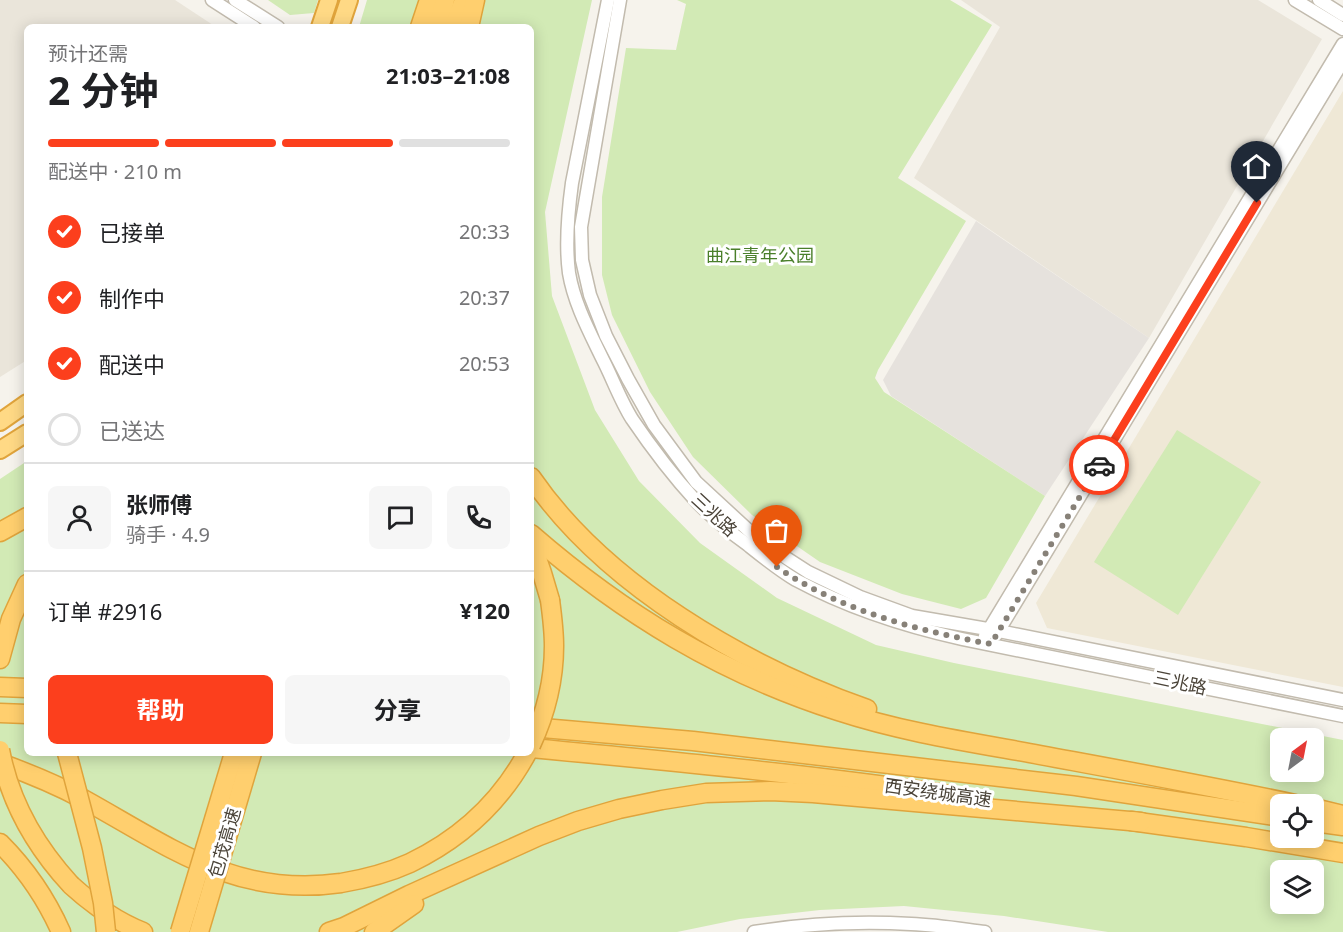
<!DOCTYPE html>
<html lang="zh">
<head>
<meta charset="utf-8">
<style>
  :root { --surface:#fff; --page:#f6f6f6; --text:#202124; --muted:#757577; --line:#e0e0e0; --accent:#fc3f1d }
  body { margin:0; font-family:"Noto Sans","Noto Sans SC",sans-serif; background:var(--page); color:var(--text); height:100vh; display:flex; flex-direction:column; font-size:22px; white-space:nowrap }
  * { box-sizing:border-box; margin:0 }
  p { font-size:20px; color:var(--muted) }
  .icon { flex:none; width:33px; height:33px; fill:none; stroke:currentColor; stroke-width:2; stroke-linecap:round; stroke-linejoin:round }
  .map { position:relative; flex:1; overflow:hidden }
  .drawer { position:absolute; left:24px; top:24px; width:510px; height:732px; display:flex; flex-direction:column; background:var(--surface); border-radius:9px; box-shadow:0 3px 15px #0003 }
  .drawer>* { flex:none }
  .needle { width:39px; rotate:32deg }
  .tools { position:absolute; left:1270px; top:728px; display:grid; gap:12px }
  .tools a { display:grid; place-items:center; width:54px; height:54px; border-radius:9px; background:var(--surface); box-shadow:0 3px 15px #0003; font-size:30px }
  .pin { position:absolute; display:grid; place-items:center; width:51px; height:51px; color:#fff; margin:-62px -26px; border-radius:50% 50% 50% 0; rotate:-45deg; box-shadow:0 0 6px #0007 }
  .pin .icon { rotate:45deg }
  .courier { position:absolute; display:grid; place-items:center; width:60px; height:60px; margin:-30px; border:4px solid #fc3f1d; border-radius:50%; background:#fff; color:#222; box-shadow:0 2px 8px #0007 }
  .headline em { font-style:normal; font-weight:700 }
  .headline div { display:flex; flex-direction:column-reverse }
  .headline { display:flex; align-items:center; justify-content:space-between; height:102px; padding:0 24px }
  h1 { font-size:39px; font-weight:700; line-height:45px }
  .bar { display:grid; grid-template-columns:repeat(4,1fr); gap:9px 6px; align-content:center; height:72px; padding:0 24px }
  .bar i { height:8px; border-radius:4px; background:var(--line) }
  .bar .current { background:var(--accent) }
  .bar p { grid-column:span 4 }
  .line { display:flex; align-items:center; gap:15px; padding:0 24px; border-top:2px solid var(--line) }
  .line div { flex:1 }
  .round { display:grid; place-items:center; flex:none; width:63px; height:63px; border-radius:9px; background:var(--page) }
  ol { padding:0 24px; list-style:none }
  li { display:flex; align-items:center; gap:18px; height:66px }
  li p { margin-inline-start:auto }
  li .icon { padding:6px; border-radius:50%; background:var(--accent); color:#fff; stroke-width:4 }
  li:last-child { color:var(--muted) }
  li i { width:33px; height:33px; border:3px solid var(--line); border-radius:50% }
  .cta { display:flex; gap:12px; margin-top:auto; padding:12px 24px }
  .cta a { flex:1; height:69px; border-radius:9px; background:var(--accent); color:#fff; font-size:24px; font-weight:700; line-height:69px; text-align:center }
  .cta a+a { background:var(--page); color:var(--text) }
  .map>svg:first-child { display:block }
  .residential { fill:#eae5da }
  .industrial { fill:#e6e2dd }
  .education { fill:#efe8d6 }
  .green { fill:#d2eab5; fill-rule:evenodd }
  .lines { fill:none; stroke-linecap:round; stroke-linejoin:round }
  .tertiary-casing { stroke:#c2bbae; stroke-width:15 }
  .trunk-casing { stroke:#e0a43c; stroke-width:20 }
  .motorway-casing { stroke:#e0a43c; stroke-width:21 }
  .tertiary { stroke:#fff; stroke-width:12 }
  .trunk { stroke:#ffd985; stroke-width:16 }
  .motorway { stroke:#ffcf6e; stroke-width:18 }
  .motorway-bridge-casing { stroke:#e0a43c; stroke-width:21; stroke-linecap:butt }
  .motorway-bridge { stroke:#ffcf6e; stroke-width:18 }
  .done { stroke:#878178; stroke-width:6; stroke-dasharray:0 10.8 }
  .route { stroke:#fc3f1d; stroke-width:8 }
  .labels { text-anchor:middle; stroke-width:6; stroke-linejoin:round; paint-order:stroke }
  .park-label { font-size:18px; fill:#4a7f2a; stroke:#fff }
  .street-label { font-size:18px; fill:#4b4439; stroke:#fff }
</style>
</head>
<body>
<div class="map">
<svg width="1343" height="932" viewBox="0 0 1343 932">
  <rect width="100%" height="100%" fill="#f6f3ec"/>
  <g class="residential">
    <path d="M0,0h175l41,27h-189v333l-27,17z"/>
    <path d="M961,0h297l64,39 -173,299 -235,-160 86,-151z"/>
  </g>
  <path class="industrial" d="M976,221l173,117 -104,158 -154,-100 -8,-16z"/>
  <path class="education" d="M1343,91v596l-296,-59 -11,-25z"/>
  <g class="green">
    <path d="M268,0h50l-4,13 -24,2z"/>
    <path d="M367,0h225l-47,212 7,84 43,114 44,71 61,62 77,55 99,47 78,18 389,77v192h-235l-104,-16 -100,-10 -84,4 -80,9 -63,13h-677v-453l27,-18v292h504v-726h-172zM1281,738h33v33h-33zM1281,804h33v33h-33zM1281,870h33v33h-33z"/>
    <path d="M677,0h273l42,25 -94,153 68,43 -88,149 -3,8 9,14 161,104 -59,102 -25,11 -59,-15 -82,-32 -68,-47 -59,-58 -43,-65 -38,-77 -10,-40v-78l24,-149 50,2 10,-46z"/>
    <path d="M1177,430l84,52 -83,133 -84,-53z"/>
  </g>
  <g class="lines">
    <g class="tertiary-casing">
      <g id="tertiary">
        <path d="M212,0l42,27"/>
        <path d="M235,0l43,27"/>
        <path d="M608,0l-36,183c-4,29 -7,60 -3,90 5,30 20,58 33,85 10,19 18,42 30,61 19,28 41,57 64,82 15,16 34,31 52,44 15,12 31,25 48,35 52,28 108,46 166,59l381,77"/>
        <path d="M620,0l-39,227 1,33 8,35 16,41 22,43 26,46 42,57 64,59 48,31 52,25 52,19 87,15 344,69"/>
        <path d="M1295,0l48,29"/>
        <path d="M1319,0l24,15"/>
        <path d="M996,635l347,-574"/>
        <path d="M985,636l358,-592"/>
        <path d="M754,932c50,-8 106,-11 157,-8 25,1 50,5 74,8"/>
      </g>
    </g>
    <g class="trunk-casing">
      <g id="trunk">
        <path d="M320,27l9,-27"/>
        <path d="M340,27l9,-27"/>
        <path d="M0,422l27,-19"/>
        <path d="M0,450l27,-17"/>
      </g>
    </g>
    <g class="motorway-casing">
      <g id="motorway">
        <path d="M420,27l9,-27"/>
        <path d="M438,27l7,-27"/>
        <path d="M454,27l10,-27"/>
        <path d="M469,27l6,-27"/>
        <path d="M531,477c74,108 214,189 336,232"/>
        <path d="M0,532l27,-15"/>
        <path d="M531,534c92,80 191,140 307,177 61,20 124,30 186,41 91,17 181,33 271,52"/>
        <path d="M531,541l11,32 8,27"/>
        <path d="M0,659l11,-40 16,-35"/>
        <path d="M0,687l27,1"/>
        <path d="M0,713l27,1"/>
        <path d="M531,727l162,14 383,45 205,31"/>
        <path d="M531,748c138,13 276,26 413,46"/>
        <path d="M0,763c28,10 57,22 83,36 87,48 152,99 258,84 24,-4 47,-10 69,-20 52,-25 90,-60 117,-110"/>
        <path d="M1314,808l29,7"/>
        <path d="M1131,821l115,16 97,16"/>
        <path d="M1314,822l29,4"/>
        <path d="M0,843c26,26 46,55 61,89"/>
        <path d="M71,885c22,20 44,36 72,47"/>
        <path d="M329,932l15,-5 65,-32 130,-59 39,-15 41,-12 43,-9 44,-7 64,-2 43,2 328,29"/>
        <path d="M374,932l40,-28"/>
      </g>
    </g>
    <use href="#tertiary" class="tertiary"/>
    <use href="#trunk" class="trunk"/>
    <use href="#motorway" class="motorway"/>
    <g class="motorway-bridge-casing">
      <g id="motorway-bridge">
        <path d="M531,745c14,-30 23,-65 23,-99 0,-15 -2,-31 -4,-46"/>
        <path d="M0,750c10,53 35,96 71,135"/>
        <path d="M67,753l25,95 11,55 3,29"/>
        <path d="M180,932l54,-179"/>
        <path d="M199,932l53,-179"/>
      </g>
    </g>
    <use href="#motorway-bridge" class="motorway-bridge"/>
  </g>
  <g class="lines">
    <path class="done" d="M777,567c62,43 141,64 214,77l108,-179"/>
    <path class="route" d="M1099,465l158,-262"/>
  </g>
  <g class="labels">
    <g class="park-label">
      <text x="760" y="262">曲江青年公园</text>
    </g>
    <g class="street-label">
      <text transform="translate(714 515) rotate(43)" y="6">三兆路</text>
      <text transform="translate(1180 683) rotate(12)" y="6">三兆路</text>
      <text transform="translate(938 793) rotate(8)" y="6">西安绕城高速</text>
      <text transform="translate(225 843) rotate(-74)" y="6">包茂高速</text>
    </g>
  </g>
</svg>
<div class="tools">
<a><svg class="needle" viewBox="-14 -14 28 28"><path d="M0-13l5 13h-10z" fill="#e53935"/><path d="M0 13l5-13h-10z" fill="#757577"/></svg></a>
<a><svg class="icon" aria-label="locate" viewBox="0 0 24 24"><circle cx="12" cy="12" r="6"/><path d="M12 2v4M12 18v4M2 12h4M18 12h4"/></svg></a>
<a><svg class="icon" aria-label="layers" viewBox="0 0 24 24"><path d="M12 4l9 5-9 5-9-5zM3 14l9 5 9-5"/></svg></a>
</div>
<div class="pin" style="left:777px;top:567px;background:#ea580c"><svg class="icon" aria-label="bag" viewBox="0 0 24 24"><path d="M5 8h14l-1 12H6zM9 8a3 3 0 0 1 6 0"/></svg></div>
<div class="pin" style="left:1257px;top:203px;background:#1f2937"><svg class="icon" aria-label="home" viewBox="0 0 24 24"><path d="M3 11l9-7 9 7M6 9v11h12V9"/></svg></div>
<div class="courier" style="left:1099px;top:465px"><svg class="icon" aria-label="car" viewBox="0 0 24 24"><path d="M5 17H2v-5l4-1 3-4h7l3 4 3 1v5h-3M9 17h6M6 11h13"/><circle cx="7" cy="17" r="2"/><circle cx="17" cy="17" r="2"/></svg></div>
<section class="drawer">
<div class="headline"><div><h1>2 分钟</h1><p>预计还需</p></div><em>21:03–21:08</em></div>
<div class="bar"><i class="current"></i><i class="current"></i><i class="current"></i><i></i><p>配送中 · 210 m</p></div>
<ol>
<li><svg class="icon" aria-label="check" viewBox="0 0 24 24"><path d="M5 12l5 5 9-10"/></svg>已接单<p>20:33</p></li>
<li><svg class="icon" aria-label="check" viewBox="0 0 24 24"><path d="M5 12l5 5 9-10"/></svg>制作中<p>20:37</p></li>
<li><svg class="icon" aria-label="check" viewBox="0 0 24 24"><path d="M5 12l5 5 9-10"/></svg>配送中<p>20:53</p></li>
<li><i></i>已送达</li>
</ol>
<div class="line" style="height:108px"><a class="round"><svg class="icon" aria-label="person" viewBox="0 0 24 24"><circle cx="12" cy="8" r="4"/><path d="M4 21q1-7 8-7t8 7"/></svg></a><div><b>张师傅</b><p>骑手 · 4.9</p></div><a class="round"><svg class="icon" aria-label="chat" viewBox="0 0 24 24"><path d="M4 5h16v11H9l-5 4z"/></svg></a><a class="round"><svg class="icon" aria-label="phone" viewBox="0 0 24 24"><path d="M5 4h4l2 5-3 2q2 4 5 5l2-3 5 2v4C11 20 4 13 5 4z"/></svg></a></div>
<div class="line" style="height:78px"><div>订单 #2916</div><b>¥120</b></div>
<div class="cta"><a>帮助</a><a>分享</a></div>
</section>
</div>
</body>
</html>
